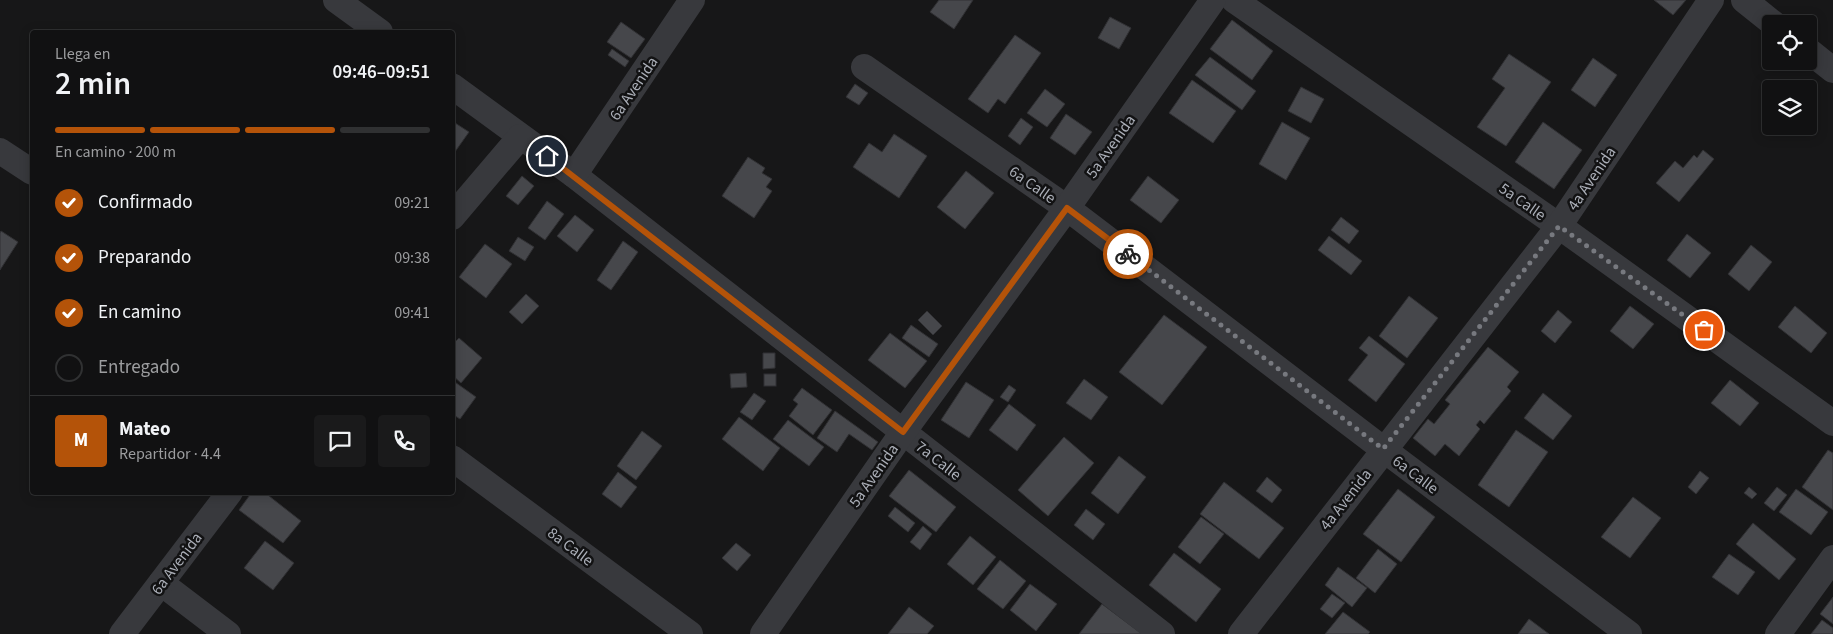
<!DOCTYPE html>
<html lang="es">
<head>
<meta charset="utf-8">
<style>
  :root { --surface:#111112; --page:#1a1a1b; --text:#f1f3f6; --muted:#9c9d9f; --line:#303132; --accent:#b45309 }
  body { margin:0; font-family:"Source Sans 3",sans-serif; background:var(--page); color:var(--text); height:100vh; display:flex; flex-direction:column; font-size:19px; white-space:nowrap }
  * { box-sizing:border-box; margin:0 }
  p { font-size:16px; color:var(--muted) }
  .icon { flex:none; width:28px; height:28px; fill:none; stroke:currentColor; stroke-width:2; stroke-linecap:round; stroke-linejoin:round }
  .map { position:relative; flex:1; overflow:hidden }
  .side { position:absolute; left:30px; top:30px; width:425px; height:465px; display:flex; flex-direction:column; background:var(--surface); border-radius:5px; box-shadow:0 2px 12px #0003,0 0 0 1px var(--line) }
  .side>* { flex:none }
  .tools { position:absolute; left:1762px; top:15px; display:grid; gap:10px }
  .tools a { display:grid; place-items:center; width:55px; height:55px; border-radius:5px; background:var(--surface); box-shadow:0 2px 12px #0003,0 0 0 1px var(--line); font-size:25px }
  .pin { position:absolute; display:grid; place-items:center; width:42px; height:42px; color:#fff; margin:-21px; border:2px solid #fff; border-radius:50%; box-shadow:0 1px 5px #0007 }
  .courier { position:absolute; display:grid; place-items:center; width:50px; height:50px; margin:-25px; border:4px solid #b45309; border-radius:50%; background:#fff; color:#222; box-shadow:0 1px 6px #0007 }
  .headline em { font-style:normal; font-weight:600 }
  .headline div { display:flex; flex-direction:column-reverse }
  .headline { display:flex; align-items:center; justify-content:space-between; height:85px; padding:0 25px }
  h1 { font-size:32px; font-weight:600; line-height:38px }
  .bar { display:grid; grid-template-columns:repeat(4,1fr); gap:8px 5px; align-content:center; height:60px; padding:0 25px }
  .bar i { height:6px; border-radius:4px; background:var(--line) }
  .bar .current { background:var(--accent) }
  .bar p { grid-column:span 4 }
  .line { display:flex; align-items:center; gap:12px; padding:0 25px; border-top:1px solid var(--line) }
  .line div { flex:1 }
  .round { display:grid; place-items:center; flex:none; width:52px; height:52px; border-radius:5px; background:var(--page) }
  ol { padding:0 25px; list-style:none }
  li { display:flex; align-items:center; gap:15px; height:55px }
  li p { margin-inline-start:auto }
  li .icon { padding:5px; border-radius:50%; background:var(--accent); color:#fff; stroke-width:4 }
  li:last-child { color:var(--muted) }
  li i { width:28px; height:28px; border:2px solid var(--line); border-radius:50% }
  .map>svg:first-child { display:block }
  .building { fill:#46474b; stroke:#313134 }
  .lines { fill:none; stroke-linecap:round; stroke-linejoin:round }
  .minor { stroke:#38393d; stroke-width:26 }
  .done { stroke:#77797f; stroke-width:5; stroke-dasharray:0 9 }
  .route { stroke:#b45309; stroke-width:6 }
  .labels { text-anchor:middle; stroke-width:5; stroke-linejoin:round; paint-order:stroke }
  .street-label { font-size:16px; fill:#aaaeb7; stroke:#121213 }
</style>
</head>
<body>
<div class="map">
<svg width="1833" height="634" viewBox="0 0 1833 634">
  <rect width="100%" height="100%" fill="#171718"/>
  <g class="building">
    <path d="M939,0h34l-19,29 -24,-17z"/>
    <path d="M1654,0h32l-13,15z"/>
    <path d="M1110,17l21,11 -12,21 -21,-11z"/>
    <path d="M1232,20l41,31 -21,29 -42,-31z"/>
    <path d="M621,22l24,17 -14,19 -24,-16z"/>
    <path d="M1015,35l26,18 -36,51 -7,-5 -10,14 -20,-14z"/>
    <path d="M612,49l17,12 -4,6 -17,-12z"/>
    <path d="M1509,54l42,28 -45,64 -29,-19 28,-39 -13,-9z"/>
    <path d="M1210,57l46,34 -14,19 -47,-35z"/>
    <path d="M1593,58l24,17 -22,32 -24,-17z"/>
    <path d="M1192,80l44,31 -23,32 -44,-30z"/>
    <path d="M855,84l13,9 -9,12 -13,-8z"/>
    <path d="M1301,87l23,12 -13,24 -23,-12z"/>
    <path d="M1045,89l20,15 -18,23 -20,-14z"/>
    <path d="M1066,114l26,18 -17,23 -25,-17z"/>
    <path d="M1021,118l12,9 -13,18 -12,-9z"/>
    <path d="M452,121l17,11 -17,24z"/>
    <path d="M1282,122l28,16 -24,42 -27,-16z"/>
    <path d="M1543,122l39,28 -28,39 -39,-27z"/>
    <path d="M894,134l33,22 -28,42 -46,-31 16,-24 13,9z"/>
    <path d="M1703,150l11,9 -35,43 -23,-19 19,-22 8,7 11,-13 3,3z"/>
    <path d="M748,157l17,11 -3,5 10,6 -6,8 6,4 -18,27 -32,-22z"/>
    <path d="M966,171l28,22 -29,36 -28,-22z"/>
    <path d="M522,176l12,10 -16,19 -12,-9z"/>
    <path d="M1148,176l31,24 -18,23 -31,-23z"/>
    <path d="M547,201l17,13 -19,26 -17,-12z"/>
    <path d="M575,215l19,15 -17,22 -20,-16z"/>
    <path d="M1341,217l18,14 -10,13 -18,-14z"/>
    <path d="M1,231l17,11 -18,28v-37z"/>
    <path d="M1687,234l24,19 -21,25 -23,-18z"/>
    <path d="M1329,236l33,25 -11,14 -33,-25z"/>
    <path d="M518,237l16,10 -9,14 -16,-10z"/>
    <path d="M623,241l15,11 -27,38 -14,-10z"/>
    <path d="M485,244l27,20 -26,34 -27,-21z"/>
    <path d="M1751,245l21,17 -23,29 -21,-17z"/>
    <path d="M526,294l13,12 -17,18 -13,-12z"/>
    <path d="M1409,296l29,22 -31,40 -28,-22z"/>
    <path d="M1630,306l24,18 -21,25 -23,-18z"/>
    <path d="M1795,306l32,27 -16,20 -33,-26z"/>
    <path d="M1558,310l14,12 -17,21 -14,-12z"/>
    <path d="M927,311l15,15 -9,9 -15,-15z"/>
    <path d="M1164,315l43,32 -45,58 -43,-33z"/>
    <path d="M911,325l27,19 -9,13 -27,-19z"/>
    <path d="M890,333l37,28 -22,27 -37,-28z"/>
    <path d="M1369,336l36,28 -29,38 -28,-22 20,-25 -9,-7z"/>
    <path d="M459,338l23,20 -21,25 -9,-8v-30z"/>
    <path d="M1488,347l31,25 -12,15 4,4 -27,33 -4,-4 -4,5 4,4 -21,27 -14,-12 -10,12 -22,-18 15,-19 6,5 16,-20 -5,-4z"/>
    <path d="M763,353h12v15l-12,1z"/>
    <path d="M746,373l1,14 -16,1 -1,-14z"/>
    <rect x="764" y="374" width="12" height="12"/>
    <path d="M1084,379l24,18 -17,23 -25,-17z"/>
    <path d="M452,380l24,17 -16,22 -8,-5z"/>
    <path d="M1730,380l29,23 -19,23 -29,-23z"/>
    <path d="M966,382l28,18 -25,38 -28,-18z"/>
    <path d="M1009,385l7,5 -8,12 -8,-5z"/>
    <path d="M802,388l30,22 -19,25 -24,-19 9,-12 -5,-4z"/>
    <path d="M754,393l12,8 -14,19 -12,-8z"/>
    <path d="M1543,393l29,23 -19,24 -29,-22z"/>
    <path d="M1009,404l27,21 -19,26 -28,-21z"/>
    <path d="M835,411l43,31 -6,8 -23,-16 -12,18 -20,-14z"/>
    <path d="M739,417l41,31 -17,23 -41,-32z"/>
    <path d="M788,420l36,27 -15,19 -36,-27z"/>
    <path d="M1516,430l32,22 -39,55 -31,-22z"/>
    <path d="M642,431l20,15 -26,34 -19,-14z"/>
    <path d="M1064,437l30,26 -46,53 -30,-26z"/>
    <path d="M1828,450l5,3v57l-31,-23z"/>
    <path d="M1119,456l27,21 -28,37 -27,-21z"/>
    <path d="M909,470l47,37 -20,25 -47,-36z"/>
    <path d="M1700,471l9,7 -13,16 -8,-7z"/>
    <path d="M618,472l19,15 -16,21 -19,-14z"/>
    <path d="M1267,477l15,13 -10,13 -16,-12z"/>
    <path d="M1224,482l60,46 -25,31 -59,-45z"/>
    <path d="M1749,487l8,7 -5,5 -8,-6z"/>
    <path d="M1777,487l10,8 -13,16 -10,-8z"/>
    <path d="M1398,489l37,28 -34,45 -38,-28z"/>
    <path d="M1796,489l32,23 -17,23 -32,-23z"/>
    <path d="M252,492h12l37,29 -18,22 -44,-33z"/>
    <path d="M1633,497l28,21 -31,40 -29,-21z"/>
    <path d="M895,507l20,16 -7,9 -20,-16z"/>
    <path d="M1086,509l19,15 -12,16 -19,-15z"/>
    <path d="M1201,517l23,17 -24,30 -22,-17z"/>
    <path d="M1753,523l43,36 -17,21 -43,-36z"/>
    <path d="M923,526l9,8 -12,16 -10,-8z"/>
    <path d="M970,536l26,21 -23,28 -26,-21z"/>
    <path d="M265,541l29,22 -21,27 -29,-22z"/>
    <path d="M736,543l15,12 -14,16 -15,-13z"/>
    <path d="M1378,549l19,15 -22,29 -19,-15z"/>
    <path d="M1174,553l47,36 -25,33 -47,-37z"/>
    <path d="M1729,554l26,18 -17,23 -26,-18z"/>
    <path d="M1000,560l26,21 -23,28 -26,-20z"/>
    <path d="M1338,567l29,21 -15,19 -27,-22z"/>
    <path d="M1030,584l27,20 -21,27 -26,-21z"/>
    <path d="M1332,594l13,9 -13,15 -12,-9z"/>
    <path d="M1833,597v27l-13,-10z"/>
    <path d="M1102,604l40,30h-63z"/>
    <path d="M909,607l25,19 -7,8h-39z"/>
    <path d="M1343,612l27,20 -2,2h-43z"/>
    <path d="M1529,619l20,15h-31z"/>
    <path d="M1822,620l11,8v6h-22z"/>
  </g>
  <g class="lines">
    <g class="minor">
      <path d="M336,0l44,32"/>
      <path d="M1234,0l325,226 274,197"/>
      <path d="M1744,0l30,24"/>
      <path d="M1809,51l24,19"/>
      <path d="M864,67l203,141 316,241 246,185"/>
      <path d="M452,86l122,89 588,459"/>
      <path d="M0,151l32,21"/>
      <path d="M574,175l118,-175"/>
      <path d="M452,217l68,-80"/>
      <path d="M452,458l238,176"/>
      <path d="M161,583l67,51"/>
      <path d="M122,634l108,-142"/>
      <path d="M763,634l140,-202 164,-224 146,-208"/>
      <path d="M1241,634l318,-408 152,-226"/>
      <path d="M1778,634l55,-76"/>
    </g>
  </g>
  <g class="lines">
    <path class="done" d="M1128,254l255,195 176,-223 145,104"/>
    <path class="route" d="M547,156l356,276 164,-224 61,46"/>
  </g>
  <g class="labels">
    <g class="street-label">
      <text transform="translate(633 88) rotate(-56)" y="6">6a Avenida</text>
      <text transform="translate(1110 146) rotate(-55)" y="6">5a Avenida</text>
      <text transform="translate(1591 178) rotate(-56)" y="6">4a Avenida</text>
      <text transform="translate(1033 184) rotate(35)" y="6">6a Calle</text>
      <text transform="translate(1523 201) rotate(35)" y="6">5a Calle</text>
      <text transform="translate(939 460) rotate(38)" y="6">7a Calle</text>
      <text transform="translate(1416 474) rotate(37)" y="6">6a Calle</text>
      <text transform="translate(873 475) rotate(-55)" y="6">5a Avenida</text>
      <text transform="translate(1345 499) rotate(-52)" y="6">4a Avenida</text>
      <text transform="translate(571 546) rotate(37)" y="6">8a Calle</text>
      <text transform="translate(176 563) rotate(-53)" y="6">6a Avenida</text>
    </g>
  </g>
</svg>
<div class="tools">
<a><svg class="icon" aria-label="locate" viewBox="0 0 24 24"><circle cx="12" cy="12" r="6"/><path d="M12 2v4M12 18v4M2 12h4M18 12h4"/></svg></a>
<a><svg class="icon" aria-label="layers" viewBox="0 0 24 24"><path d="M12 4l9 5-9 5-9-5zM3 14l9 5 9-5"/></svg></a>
</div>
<div class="pin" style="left:1704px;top:330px;background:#ea580c"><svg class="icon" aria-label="bag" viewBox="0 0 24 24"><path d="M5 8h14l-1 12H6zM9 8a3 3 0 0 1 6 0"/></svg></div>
<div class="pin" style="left:547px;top:156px;background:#1f2937"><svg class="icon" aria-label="home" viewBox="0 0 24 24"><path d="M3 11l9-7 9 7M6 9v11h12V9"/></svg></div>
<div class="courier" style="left:1128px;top:254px"><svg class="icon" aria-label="bike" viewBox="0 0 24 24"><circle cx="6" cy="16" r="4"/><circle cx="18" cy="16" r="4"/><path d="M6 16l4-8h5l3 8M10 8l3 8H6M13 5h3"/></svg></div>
<section class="side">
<div class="headline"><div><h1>2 min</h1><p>Llega en</p></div><em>09:46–09:51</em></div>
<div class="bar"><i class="current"></i><i class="current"></i><i class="current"></i><i></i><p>En camino · 200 m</p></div>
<ol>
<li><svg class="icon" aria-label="check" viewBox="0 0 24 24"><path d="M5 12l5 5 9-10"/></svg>Confirmado<p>09:21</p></li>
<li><svg class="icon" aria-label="check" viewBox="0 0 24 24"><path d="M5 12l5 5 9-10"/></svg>Preparando<p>09:38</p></li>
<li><svg class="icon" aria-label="check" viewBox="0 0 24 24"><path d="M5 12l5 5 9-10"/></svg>En camino<p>09:41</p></li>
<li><i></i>Entregado</li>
</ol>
<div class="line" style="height:90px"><b class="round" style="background:var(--accent);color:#fff">M</b><div><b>Mateo</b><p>Repartidor · 4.4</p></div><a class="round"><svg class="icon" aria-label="chat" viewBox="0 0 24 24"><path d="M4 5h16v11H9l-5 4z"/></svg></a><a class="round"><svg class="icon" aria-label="phone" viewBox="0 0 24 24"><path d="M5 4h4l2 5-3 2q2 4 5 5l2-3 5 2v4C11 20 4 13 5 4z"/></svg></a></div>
</section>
</div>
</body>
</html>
